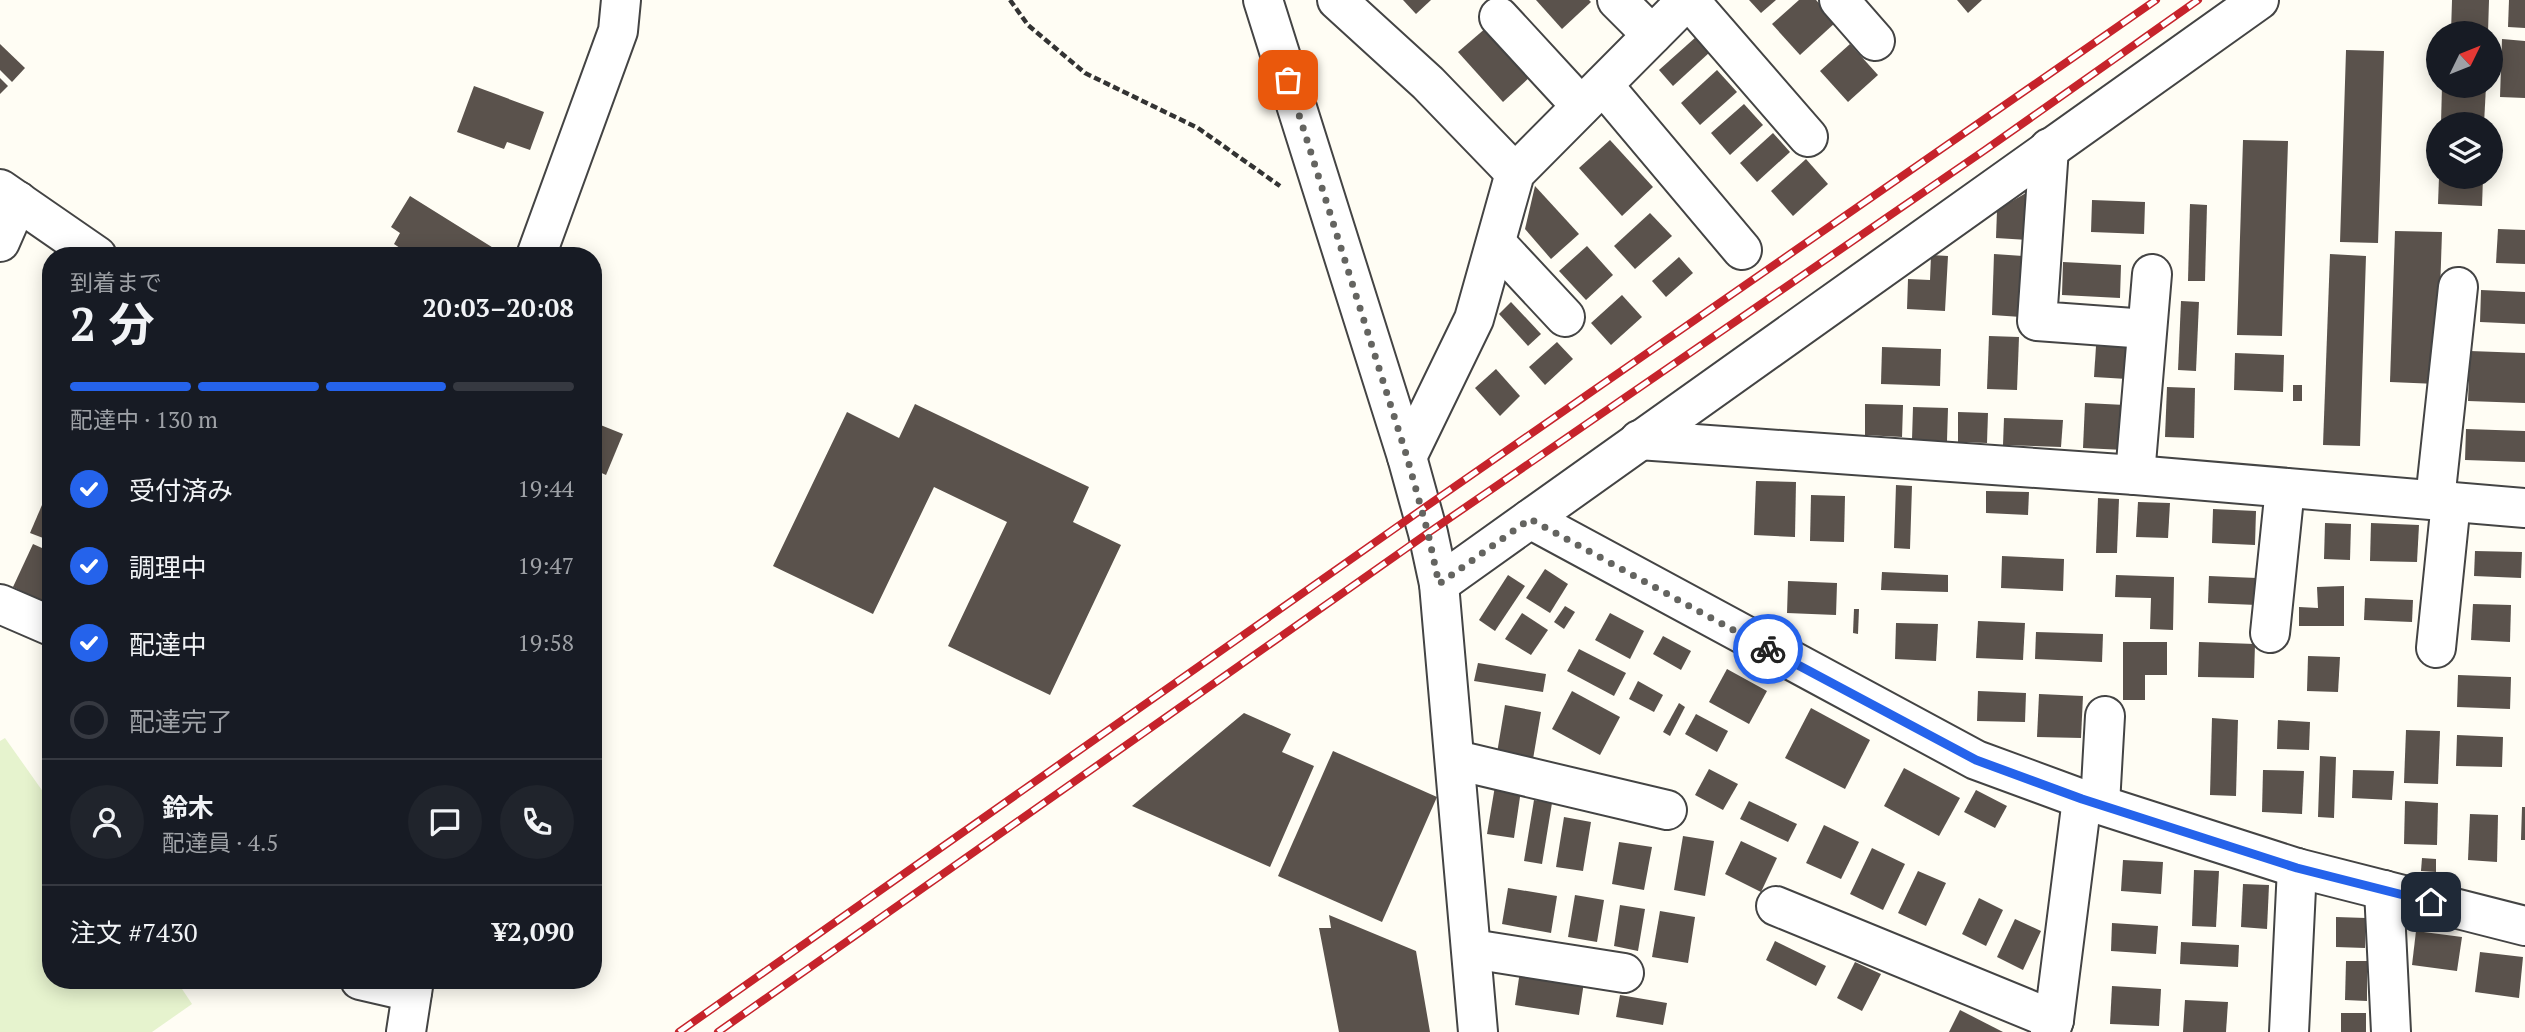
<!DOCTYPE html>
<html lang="ja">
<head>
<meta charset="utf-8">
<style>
  :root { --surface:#171b24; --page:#20242c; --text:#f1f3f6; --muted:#9ea1a6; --line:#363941; --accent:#2563eb }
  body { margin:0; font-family:"PT Serif","Noto Sans JP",serif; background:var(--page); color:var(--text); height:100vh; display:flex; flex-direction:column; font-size:26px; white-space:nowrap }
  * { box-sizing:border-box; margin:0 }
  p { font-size:23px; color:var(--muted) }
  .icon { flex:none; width:38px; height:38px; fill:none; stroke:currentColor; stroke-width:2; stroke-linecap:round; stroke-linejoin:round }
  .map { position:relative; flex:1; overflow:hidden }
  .side { position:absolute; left:42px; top:247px; width:560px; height:742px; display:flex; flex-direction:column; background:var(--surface); border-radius:28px; box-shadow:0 4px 18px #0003 }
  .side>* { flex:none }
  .needle { width:46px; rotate:47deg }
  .fabs { position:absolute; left:2426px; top:21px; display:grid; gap:14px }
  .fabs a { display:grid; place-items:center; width:77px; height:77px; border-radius:50%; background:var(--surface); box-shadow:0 4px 18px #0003; font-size:35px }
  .pin { position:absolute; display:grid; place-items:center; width:60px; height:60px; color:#fff; margin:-30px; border-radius:14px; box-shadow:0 4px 10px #0006 }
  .courier { position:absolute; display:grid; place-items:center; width:70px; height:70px; margin:-35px; border:5px solid #2563eb; border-radius:50%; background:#fff; color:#222; box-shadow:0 2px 9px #0007 }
  .headline em { font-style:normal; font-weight:700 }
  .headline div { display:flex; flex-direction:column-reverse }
  .headline { display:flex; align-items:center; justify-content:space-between; height:119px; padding:0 28px }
  h1 { font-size:46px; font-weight:700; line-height:52px }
  .bar { display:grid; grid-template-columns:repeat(4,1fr); gap:10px 7px; align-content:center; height:84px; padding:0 28px }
  .bar i { height:9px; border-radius:5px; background:var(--line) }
  .bar .current { background:var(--accent) }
  .bar p { grid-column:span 4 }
  .line { display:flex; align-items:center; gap:18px; padding:0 28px; border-top:2px solid var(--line) }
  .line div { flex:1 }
  .round { display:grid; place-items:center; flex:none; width:74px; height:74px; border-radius:37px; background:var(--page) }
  ol { padding:0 28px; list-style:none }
  li { display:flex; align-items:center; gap:21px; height:77px }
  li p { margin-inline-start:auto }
  li .icon { padding:7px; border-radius:50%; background:var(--accent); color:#fff; stroke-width:4 }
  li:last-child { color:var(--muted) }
  li i { width:38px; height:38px; border:4px solid var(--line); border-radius:50% }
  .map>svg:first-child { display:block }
  .pitch { fill:#e6f3ce }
  .building { fill:#5a524c }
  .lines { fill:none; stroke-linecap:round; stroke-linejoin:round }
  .minor-casing { stroke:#444; stroke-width:42 }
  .tertiary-casing { stroke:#444; stroke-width:42 }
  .path { stroke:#333; stroke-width:4.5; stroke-dasharray:7 3.5; stroke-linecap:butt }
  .minor { stroke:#fff; stroke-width:38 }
  .tertiary { stroke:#fff; stroke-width:38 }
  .rail-casing { stroke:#c6232b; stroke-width:8 }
  .rail { stroke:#fff; stroke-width:5; stroke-dasharray:16; stroke-linecap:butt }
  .done { stroke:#646460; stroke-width:7; stroke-dasharray:0 12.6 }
  .route { stroke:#2563eb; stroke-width:9 }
</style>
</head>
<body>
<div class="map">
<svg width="2525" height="1032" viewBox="0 0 2525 1032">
  <rect width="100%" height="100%" fill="#fffdf4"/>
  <path class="pitch" d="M5,738l46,65v177h125l16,24 -40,28h-152v-291z"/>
  <g class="building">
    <path d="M1403,0h28l-15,14z"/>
    <path d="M1536,0h53l2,2 -29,27z"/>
    <path d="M1749,0h27l-15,13z"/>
    <path d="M1799,0h17l20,22 -36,33 -28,-31z"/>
    <path d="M1957,0h25l-14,13z"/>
    <path d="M2452,0h37l-1,33h-37z"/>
    <path d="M2509,0h16v28l-17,-1z"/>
    <path d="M1487,27l44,49 -28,26 -45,-50z"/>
    <path d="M1696,37l14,15 -37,34 -14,-16z"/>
    <path d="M2502,39l23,2v57l-25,-1z"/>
    <path d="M0,44l25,24 -13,14 -12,-12z"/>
    <path d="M1850,44l28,31 -30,27 -28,-31z"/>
    <path d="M2346,50l38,1 -6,192 -38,-1z"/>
    <path d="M1717,70l20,22 -37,33 -19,-22z"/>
    <path d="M0,78l8,8 -8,8z"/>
    <path d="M474,86l70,26 -14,38 -23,-8 -3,7 -47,-17z"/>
    <path d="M2442,86h44l-2,38h-43z"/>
    <path d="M1744,104l19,21 -33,30 -19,-22z"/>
    <path d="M1773,133l17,19 -33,30 -17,-19z"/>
    <path d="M1610,140l43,47 -31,29 -43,-48z"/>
    <path d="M2243,140l45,1 -6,195 -45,-1z"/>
    <path d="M1806,159l22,25 -35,32 -22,-25z"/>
    <path d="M2439,177h44l-1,29 -44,-2z"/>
    <path d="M1535,186l44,48 -28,25 -26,-30z"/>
    <path d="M2031,190l-3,50 -32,-2 1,-28z"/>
    <path d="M410,196l93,58 -1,2h-90l-18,-12 6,-11 -9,-6z"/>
    <path d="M2092,200l53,2 -1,32 -53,-2z"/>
    <path d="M2190,204l17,1 -2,76h-17z"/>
    <path d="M1650,213l22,23 -37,33 -21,-23z"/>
    <path d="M2498,229l27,1v34l-29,-1z"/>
    <path d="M2395,231l47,1 -5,152 -47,-2z"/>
    <path d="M1587,246l26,29 -27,25 -27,-29z"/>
    <path d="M1994,254l29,2 -2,61 -29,-2z"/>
    <path d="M2330,254l36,2 -6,190 -37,-1z"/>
    <path d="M1931,255l17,1 -3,55 -38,-2 1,-30 22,1z"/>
    <path d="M1679,257l14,16 -27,24 -14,-16z"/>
    <path d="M2063,262l58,3 -1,33 -58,-3z"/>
    <path d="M2481,290l44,2v32l-45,-2z"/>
    <path d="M1622,295l20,22 -31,28 -20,-22z"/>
    <path d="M2181,301l18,1 -3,69 -18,-1z"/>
    <path d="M1511,302l30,32 -13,12 -29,-32z"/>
    <path d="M1989,336l30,1 -2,53 -30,-1z"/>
    <path d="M1557,342l16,17 -28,26 -16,-18z"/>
    <path d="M2096,346l32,1 -1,32 -33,-2z"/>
    <path d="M1882,347l59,2 -1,37 -59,-2z"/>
    <path d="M2470,351l55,2v50l-57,-2z"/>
    <path d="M2235,353l49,2 -1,37 -49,-2z"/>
    <path d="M1496,369l24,27 -20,20 -25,-28z"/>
    <rect x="2293" y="385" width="9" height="16"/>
    <path d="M2167,387l28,1 -1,50 -29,-1z"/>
    <path d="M2085,403l40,2 -1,45 -41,-2z"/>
    <path d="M915,404l174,83 -16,35 48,23 -71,150 -102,-49 59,-124 -73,-35 -61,127 -100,-48 74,-154 52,26z"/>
    <path d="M1865,404l38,1 -1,32 -37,-2z"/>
    <path d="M1913,407l35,1 -1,33 -35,-1z"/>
    <path d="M1958,412l30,1 -1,30 -29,-1z"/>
    <path d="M2004,418l59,2 -2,27 -58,-2z"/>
    <path d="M593,422l30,12 -17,41 -13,-6z"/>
    <path d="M2466,429l59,2v31l-60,-2z"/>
    <path d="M1756,481l40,1 -1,55 -41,-2z"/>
    <path d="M51,484v57l-21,-8z"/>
    <path d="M1896,485l16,1 -2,63 -16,-1z"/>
    <path d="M1986,491l43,1 -1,23 -42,-2z"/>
    <path d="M1811,495l34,1 -1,46 -34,-1z"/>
    <path d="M2098,498l21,1 -2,54h-21z"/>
    <path d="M2138,502l32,1 -2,35 -32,-1z"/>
    <path d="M2213,509l43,2 -1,34 -43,-2z"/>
    <path d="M593,520l9,3 -8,25 -1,-1z"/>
    <path d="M2325,523l26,1 -1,36 -26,-1z"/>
    <path d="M2371,523l48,2 -2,37 -47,-1z"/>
    <path d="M33,544l18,8v46l-3,6 -35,-17z"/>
    <path d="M2475,551l47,1 -1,26 -47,-2z"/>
    <path d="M2002,556l62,3 -1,32 -62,-3z"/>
    <path d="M1545,569l23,15 -18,29 -24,-15z"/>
    <path d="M1882,572l66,3v17l-67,-2z"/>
    <path d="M1508,575l17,11 -30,45 -16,-11z"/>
    <path d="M2116,575l58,2 -1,53 -23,-1 1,-31 -36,-1z"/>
    <path d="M2209,576l48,2v27l-49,-2z"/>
    <path d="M1788,581l49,2 -1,32 -49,-2z"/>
    <path d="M2344,586v40h-45v-19l19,1 -1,-21z"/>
    <path d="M2365,598l48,2 -1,22 -48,-2z"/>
    <path d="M2473,604l38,1 -1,37 -39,-2z"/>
    <path d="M1565,606l10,6 -11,17 -10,-7z"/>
    <path d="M1854,609h5l-1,25 -5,-1z"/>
    <path d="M1522,613l26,17 -17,25 -26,-16z"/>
    <path d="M1610,613l34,18 -14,28 -35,-19z"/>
    <path d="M1978,621l47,2 -2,37 -47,-2z"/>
    <path d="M1896,623l42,1 -2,37 -41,-2z"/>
    <path d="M2036,632l67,2 -1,28 -67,-3z"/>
    <path d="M1663,636l28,15 -10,19 -28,-16z"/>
    <path d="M2123,642h44v33h-22v25h-22z"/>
    <path d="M2199,642l56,2 -1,34 -56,-1z"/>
    <path d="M1579,649l47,24 -12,23 -47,-25z"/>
    <path d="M2308,656l32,1 -2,35 -31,-1z"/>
    <path d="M1478,663l68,11 -3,18 -69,-11z"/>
    <path d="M1727,669l40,22 -18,33 -40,-22z"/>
    <path d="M2458,675l53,2 -1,32 -53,-2z"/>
    <path d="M1638,681l25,14 -9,17 -25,-13z"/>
    <path d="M1572,691l48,26 -20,38 -48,-26z"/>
    <path d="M1978,691l48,2 -1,29 -48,-1z"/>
    <path d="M2039,694l44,2 -2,42 -44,-1z"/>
    <path d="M1679,703l6,4 -15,29 -7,-4z"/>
    <path d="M1505,705l36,7 -8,47 -36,-6z"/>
    <path d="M1811,708l59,32 -25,49 -60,-31z"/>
    <path d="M1244,713l47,21 -9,18 32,14 -44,101 -138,-61z"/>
    <path d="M1696,714l32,17 -11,21 -32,-18z"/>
    <path d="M2212,718l26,2 -2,76 -26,-1z"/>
    <path d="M2278,720l32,2 -1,28 -32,-1z"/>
    <path d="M2406,730l34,1 -2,53 -34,-1z"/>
    <path d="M2457,735l46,2 -1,30 -46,-1z"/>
    <path d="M1333,751l104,46 -55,125 -104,-46z"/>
    <path d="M2320,756l16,1 -2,61 -16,-1z"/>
    <path d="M1904,768l56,30 -21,38 -55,-30z"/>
    <path d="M1709,769l29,15 -15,26 -28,-15z"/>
    <path d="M2263,770l41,1 -2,43 -40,-2z"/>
    <path d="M2353,770l41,1 -2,29 -40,-2z"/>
    <path d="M1495,786l26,4 -7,48 -27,-4z"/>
    <path d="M1976,790l31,16 -12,22 -31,-16z"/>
    <path d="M1534,800l18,3 -10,61 -18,-3z"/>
    <path d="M1749,801l48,23 -9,18 -48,-23z"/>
    <path d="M2405,801l33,2 -1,42 -33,-1z"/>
    <path d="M2522,807h3v33h-4z"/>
    <path d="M2470,814l28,1 -1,47 -29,-2z"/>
    <path d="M1564,817l27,5 -8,49 -27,-4z"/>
    <path d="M1824,825l35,17 -18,37 -35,-16z"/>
    <path d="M1683,836l31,5 -9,55 -31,-6z"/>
    <path d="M1741,841l36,17 -16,34 -36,-18z"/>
    <path d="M1619,842l33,5 -8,43 -32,-6z"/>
    <path d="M1872,848l33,16 -22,46 -33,-16z"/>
    <path d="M2422,858l14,1v13l-15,-1z"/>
    <path d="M2123,860l40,2 -2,32 -40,-3z"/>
    <path d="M2194,870l25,1 -3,56 -24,-1z"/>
    <path d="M1918,871l28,12 -20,43 -28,-13z"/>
    <path d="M2243,884l26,1 -2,44 -26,-2z"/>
    <path d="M1508,888l49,8 -6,37 -49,-9z"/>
    <path d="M1575,895l29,5 -7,42 -29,-5z"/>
    <path d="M1979,898l24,12 -17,36 -24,-12z"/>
    <path d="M1620,905l25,4 -7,42 -24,-5z"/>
    <path d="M1660,911l35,6 -7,46 -36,-6z"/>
    <path d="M1329,915l87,36 14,81h-91l-20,-104h12z"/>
    <path d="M2336,917l30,1 -1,30 -29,-1z"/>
    <path d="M2015,919l26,12 -18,39 -26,-13z"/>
    <path d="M2112,923l46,3 -2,28 -45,-3z"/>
    <path d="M2416,931l46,6 -5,34 -45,-6z"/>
    <path d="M1775,941l51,25 -10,20 -50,-26z"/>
    <path d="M2181,942l58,3 -1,22 -58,-3z"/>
    <path d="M2480,952l43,5 -4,41 -44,-6z"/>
    <path d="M2346,961h21v40l-22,-1z"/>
    <path d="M1855,962l26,12 -19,37 -25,-13z"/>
    <path d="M1520,971l64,11 -5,33 -64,-10z"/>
    <path d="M2112,986l49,3 -2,37 -49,-2z"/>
    <path d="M1620,995l47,8 -4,22 -47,-8z"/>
    <path d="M2185,1000l43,2 -2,30h-43z"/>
    <path d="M1960,1010l43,22h-54z"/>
    <rect x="2341" y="1013" width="25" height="19"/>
  </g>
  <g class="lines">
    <g class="minor-casing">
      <g id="minor">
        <path d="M1337,0l91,83 87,90"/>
        <path d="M1617,0l35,35"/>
        <path d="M1689,0l119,137"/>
        <path d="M1839,0l36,41"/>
        <path d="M1499,17l82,89"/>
        <path d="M1603,85l139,165"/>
        <path d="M2049,148l-12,173 110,8"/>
        <path d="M0,189l97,67"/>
        <path d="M0,242l18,-41"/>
        <path d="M1496,243l69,74"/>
        <path d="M536,256l82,-225 3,-31"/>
        <path d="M1639,440l496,35 390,33"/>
        <path d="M1407,457l67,-138 41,-146 172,-173"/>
        <path d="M2135,475l17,-201"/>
        <path d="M2435,500l23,-213"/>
        <path d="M1530,519l729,-519"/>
        <path d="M0,604l51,22"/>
        <path d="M2270,633l15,-145"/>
        <path d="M2436,648l15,-146"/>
        <path d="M1456,760l211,50"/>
        <path d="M2100,804l5,-88"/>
        <path d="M2384,890l7,142"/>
        <path d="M1776,906l278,114"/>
        <path d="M1472,949l152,24"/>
        <path d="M360,980l52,12"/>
        <path d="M406,1032l8,-52"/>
        <path d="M2050,1032l4,-12 28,-221"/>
        <path d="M2289,1032l8,-164"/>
      </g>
    </g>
    <g class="tertiary-casing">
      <g id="tertiary">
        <path d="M1263,0l144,457 21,76 11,51 39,448"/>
        <path d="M1439,584l91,-65 446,241 106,39 215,69 228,58"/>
      </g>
    </g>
    <path class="path" d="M1010,0l18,25 57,48 113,55 82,58"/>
    <use href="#minor" class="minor"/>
    <use href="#tertiary" class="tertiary"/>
    <g class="rail-casing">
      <g id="rail">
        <path d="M679,1032l742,-522 735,-510"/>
        <path d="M718,1032l710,-499 557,-383 213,-150"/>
      </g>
    </g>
    <use href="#rail" class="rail"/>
  </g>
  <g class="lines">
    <path class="done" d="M1288,80l119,377 21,76 11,51 91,-65 238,130"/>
    <path class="route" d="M1768,649l208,111 106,39 215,69 134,34"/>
  </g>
</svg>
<div class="fabs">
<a><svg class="needle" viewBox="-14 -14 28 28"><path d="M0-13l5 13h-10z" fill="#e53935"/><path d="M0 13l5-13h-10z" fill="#9ea1a6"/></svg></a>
<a><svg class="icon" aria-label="layers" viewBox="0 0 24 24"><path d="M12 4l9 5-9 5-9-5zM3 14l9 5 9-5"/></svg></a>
</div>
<div class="pin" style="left:1288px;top:80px;background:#ea580c"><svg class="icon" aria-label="bag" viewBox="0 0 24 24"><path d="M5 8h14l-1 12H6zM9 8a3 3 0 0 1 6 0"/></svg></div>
<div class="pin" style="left:2431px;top:902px;background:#1f2937"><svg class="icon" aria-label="home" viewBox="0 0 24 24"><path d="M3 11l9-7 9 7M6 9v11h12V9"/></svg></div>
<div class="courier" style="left:1768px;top:649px"><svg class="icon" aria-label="bike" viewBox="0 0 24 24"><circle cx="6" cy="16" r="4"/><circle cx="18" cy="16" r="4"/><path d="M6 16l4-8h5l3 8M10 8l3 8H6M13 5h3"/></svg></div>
<section class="side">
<div class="headline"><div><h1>2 分</h1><p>到着まで</p></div><em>20:03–20:08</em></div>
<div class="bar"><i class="current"></i><i class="current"></i><i class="current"></i><i></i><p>配達中 · 130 m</p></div>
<ol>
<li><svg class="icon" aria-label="check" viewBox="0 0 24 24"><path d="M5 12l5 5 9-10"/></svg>受付済み<p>19:44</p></li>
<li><svg class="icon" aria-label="check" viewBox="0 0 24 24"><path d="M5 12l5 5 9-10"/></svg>調理中<p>19:47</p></li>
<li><svg class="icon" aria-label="check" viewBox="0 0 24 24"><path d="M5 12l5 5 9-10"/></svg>配達中<p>19:58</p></li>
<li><i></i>配達完了</li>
</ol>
<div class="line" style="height:126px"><a class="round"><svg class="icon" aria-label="person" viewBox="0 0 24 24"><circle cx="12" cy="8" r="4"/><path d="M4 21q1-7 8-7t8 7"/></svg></a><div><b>鈴木</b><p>配達員 · 4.5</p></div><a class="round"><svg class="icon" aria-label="chat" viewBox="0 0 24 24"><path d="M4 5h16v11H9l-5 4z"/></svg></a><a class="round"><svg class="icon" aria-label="phone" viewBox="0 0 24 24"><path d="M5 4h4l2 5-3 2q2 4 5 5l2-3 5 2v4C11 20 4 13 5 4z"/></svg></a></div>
<div class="line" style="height:91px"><div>注文 #7430</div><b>¥2,090</b></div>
</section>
</div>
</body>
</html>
